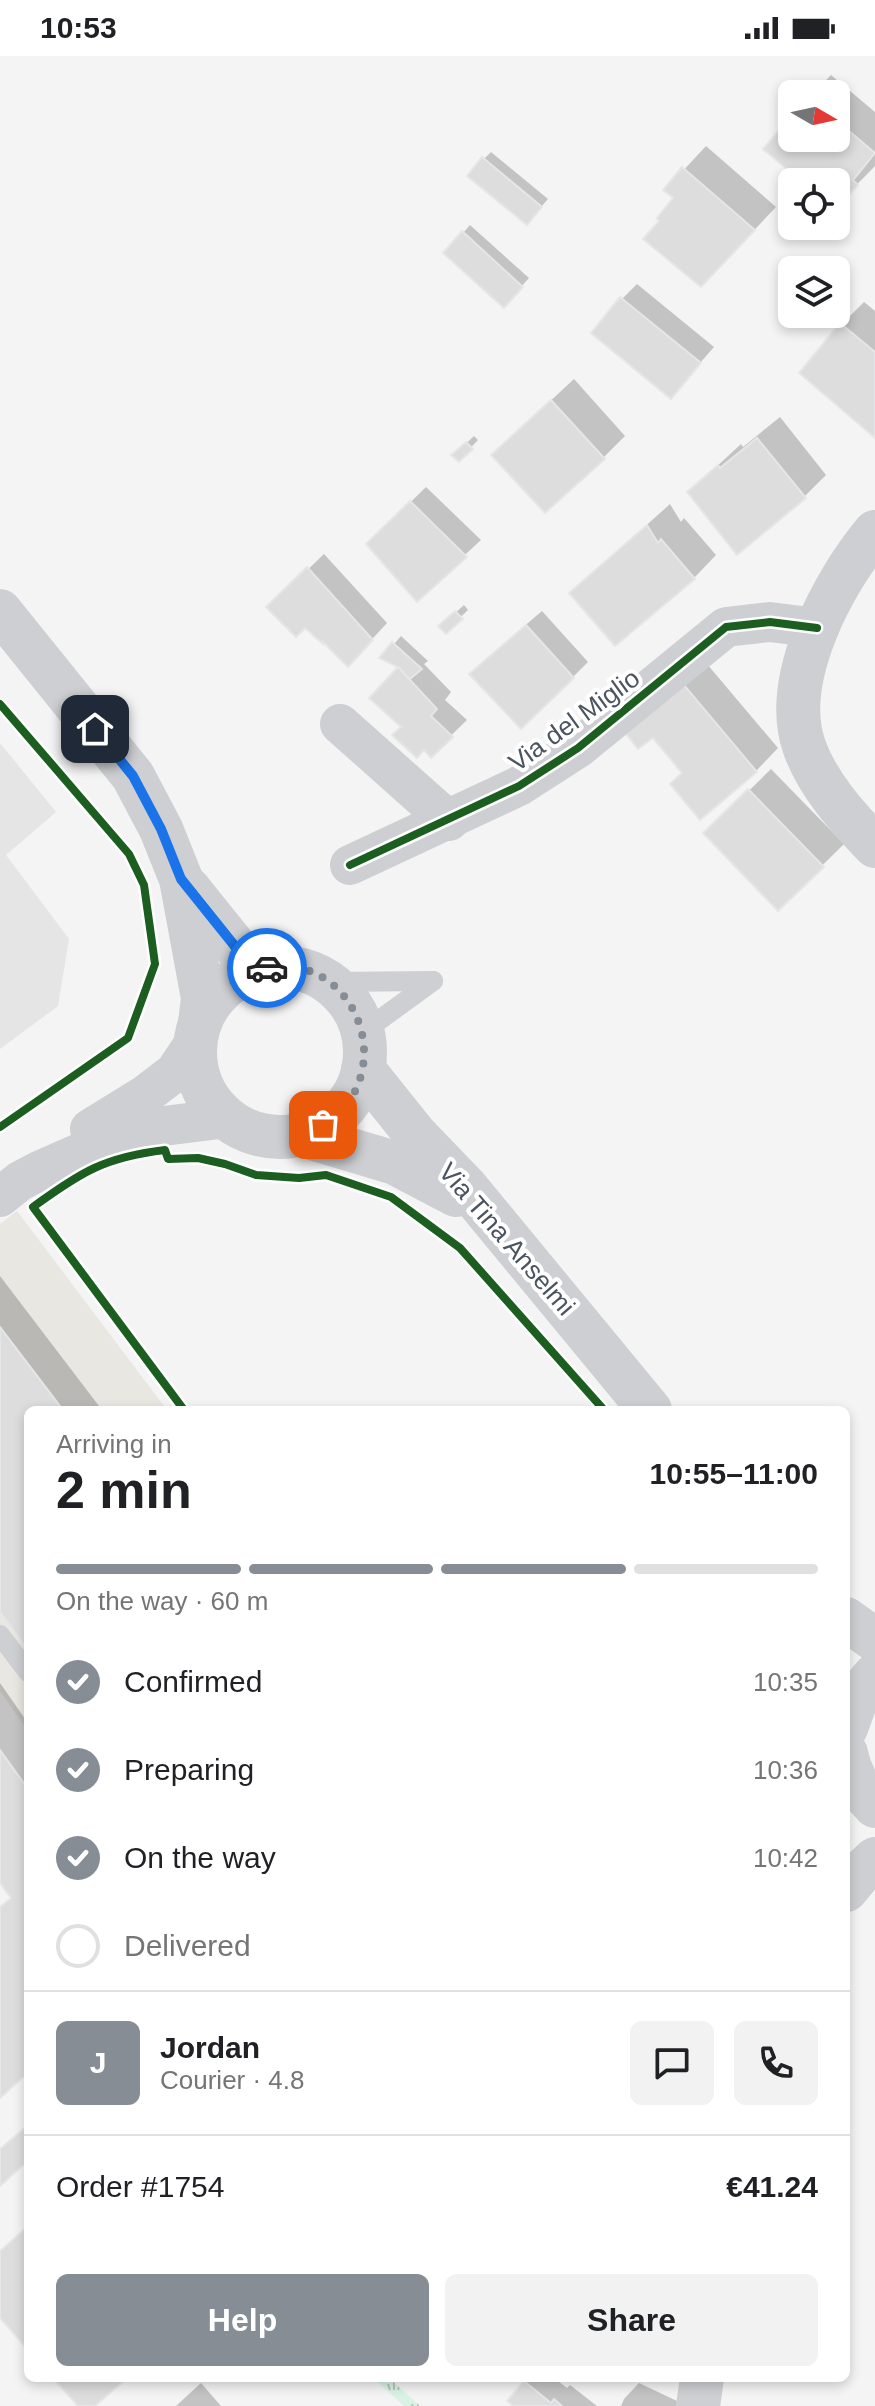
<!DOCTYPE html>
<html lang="en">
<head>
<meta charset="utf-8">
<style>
  :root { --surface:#fff; --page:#f2f2f2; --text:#202124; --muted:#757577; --line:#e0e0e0; --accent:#868d94 }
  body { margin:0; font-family:Arial,sans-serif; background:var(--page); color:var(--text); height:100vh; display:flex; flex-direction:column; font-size:30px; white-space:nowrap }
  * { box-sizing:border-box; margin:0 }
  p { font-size:26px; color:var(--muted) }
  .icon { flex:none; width:44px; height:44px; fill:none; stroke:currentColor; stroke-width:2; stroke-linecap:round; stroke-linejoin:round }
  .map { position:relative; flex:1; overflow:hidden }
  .drawer { position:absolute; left:24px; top:1350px; width:826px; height:976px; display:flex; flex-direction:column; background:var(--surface); border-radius:12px; box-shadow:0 4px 12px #0003 }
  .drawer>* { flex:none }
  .needle { width:52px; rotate:99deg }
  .tools { position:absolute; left:778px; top:24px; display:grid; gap:16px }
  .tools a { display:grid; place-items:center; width:72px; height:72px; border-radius:12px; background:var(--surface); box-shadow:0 4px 12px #0003; font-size:40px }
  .pin { position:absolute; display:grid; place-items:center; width:68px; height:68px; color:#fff; margin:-34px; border-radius:16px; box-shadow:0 4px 12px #0006 }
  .courier { position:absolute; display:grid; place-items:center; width:80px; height:80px; margin:-40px; border:6px solid #1a73e8; border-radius:50%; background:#fff; color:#222; box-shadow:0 2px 10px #0007 }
  .summary em { font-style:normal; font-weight:600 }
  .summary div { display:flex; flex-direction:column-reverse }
  .summary { display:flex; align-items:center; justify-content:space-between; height:136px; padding:0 32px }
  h1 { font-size:52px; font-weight:600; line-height:60px }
  .bar { display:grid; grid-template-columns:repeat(4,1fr); gap:12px 8px; align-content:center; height:96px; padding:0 32px }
  .bar i { height:10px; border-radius:6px; background:var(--line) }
  .bar .active { background:var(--accent) }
  .bar p { grid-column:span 4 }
  .line { display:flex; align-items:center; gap:20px; padding:0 32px; border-top:2px solid var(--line) }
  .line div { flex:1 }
  .round { display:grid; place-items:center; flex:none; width:84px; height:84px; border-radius:12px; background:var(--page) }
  ol { padding:0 32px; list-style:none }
  li { display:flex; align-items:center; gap:24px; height:88px }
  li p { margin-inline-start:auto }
  li .icon { padding:8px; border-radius:50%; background:var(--accent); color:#fff; stroke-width:4 }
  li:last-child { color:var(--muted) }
  li i { width:44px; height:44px; border:4px solid var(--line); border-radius:50% }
  .button { display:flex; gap:16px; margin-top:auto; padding:16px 32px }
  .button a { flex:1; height:92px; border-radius:12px; background:var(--accent); color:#fff; font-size:32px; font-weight:600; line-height:92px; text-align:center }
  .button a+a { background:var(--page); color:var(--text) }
  .status { display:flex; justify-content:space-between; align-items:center; height:56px; padding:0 40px; background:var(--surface); direction:ltr }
  .status svg { height:22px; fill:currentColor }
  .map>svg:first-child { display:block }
  .commercial { fill:#e8e7e2 }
  .education { fill:#e6e5e6 }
  .grass { fill:url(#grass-tufts) }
  .shadow { fill:#0003 }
  .building { fill:#ddddde; stroke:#e5e6e7; stroke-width:2 }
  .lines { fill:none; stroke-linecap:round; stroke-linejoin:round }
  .service { stroke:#cdcfd2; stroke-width:20 }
  .minor { stroke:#cdcfd2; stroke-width:40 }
  .tertiary { stroke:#cdcfd2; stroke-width:44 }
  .cycleway-casing { stroke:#fff; stroke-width:13 }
  .cycleway { stroke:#1b5e20; stroke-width:8 }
  .done { stroke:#868d94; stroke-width:8; stroke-dasharray:0 14.4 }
  .route { stroke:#1a73e8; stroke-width:10 }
  .labels { text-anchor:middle; stroke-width:8; stroke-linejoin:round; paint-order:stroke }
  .street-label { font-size:26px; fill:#4a5560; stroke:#fff }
</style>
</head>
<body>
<div class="status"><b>10:53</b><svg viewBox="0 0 49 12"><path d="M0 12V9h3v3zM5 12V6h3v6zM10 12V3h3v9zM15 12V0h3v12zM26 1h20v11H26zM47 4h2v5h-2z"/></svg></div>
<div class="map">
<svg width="875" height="2350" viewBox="0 0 875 2350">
  <defs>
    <pattern id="grass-tufts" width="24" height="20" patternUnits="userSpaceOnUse" patternTransform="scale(2)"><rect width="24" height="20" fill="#daf2e4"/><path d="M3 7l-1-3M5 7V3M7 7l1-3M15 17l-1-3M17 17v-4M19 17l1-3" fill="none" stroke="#b3c7bc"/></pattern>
  </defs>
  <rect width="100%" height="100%" fill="#f4f4f4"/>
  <path class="commercial" d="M17,1155l150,199h-139v321l-28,-40v-467z"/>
  <path class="education" d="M0,687l56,69 -50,43 63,84 -11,67 -58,43z"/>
  <path class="grass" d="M373,2322h16l31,28h-16z"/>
  <g class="shadow">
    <path d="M831,19l44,37v54l-39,40v-24h-30l-41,-33 27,-31v20h44v-44h-23z"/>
    <path d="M706,90l70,61 -53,56 -62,-42 15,-24 -10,-8z"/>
    <path d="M491,96l57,47 -14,16 -50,-56z"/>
    <path d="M470,169l59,53 -18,20 -48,-65z"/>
    <path d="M637,228l77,63 -43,49 -49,-97z"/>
    <path d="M864,246l11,9v124l-74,-62 41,-49z"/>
    <path d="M574,323l51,57 -22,22 -87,-25z"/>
    <path d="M780,361l46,58 -22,22 -115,-5 52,-48 2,3z"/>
    <path d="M474,380l4,4 -19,20 -5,-5z"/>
    <path d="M426,431l55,53 -64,59 -49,-55z"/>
    <path d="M670,448l11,18 3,-4 32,37 -22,23 -123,15z"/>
    <path d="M324,498l63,69 -24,26 -58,-23 -36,-19z"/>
    <path d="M464,549l4,5 -22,21 -5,-5z"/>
    <path d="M542,555l46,51 -15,15 -86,-19z"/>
    <path d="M401,580l27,25 -4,3 27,28 -6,8 22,20 -36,35 -59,-58 28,-29v-2l-18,-8z"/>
    <path d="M707,608l71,84 -22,23 -72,1 -31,-37 -25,-2z"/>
    <path d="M771,713l73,75 -66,65 -72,-76z"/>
    <path d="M0,1220l102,134h-74v236l-28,-38z"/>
    <path d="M0,1627l28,40v347l-28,25v-188l12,-11 -12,-17z"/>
    <path d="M529,2322h25l13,10 3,-3 27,21h-80l8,-24z"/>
    <path d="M201,2327l20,23h-45z"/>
    <path d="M639,2327l38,18 -1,5h-55l3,-7z"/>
  </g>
  <g class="building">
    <path d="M792,59v23h44v-18l39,33 -22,27 5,5 -22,24v-27h-34l-39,-33z"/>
    <path d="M482,101l60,50 -15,18 -60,-49z"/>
    <path d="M682,111l73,63 -54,57 -58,-48 16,-18 -2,-3 16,-20 -10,-8z"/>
    <path d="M462,175l61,56 -19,21 -61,-55z"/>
    <path d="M620,241l81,66 -30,36 -80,-66z"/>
    <path d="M840,267l35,29v86l-76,-65z"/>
    <path d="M551,344l54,59 -60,54 -54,-58z"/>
    <path d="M757,382l49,60 -69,57 -50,-63 31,-27 2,3z"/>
    <path d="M466,386l7,7 -14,13 -8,-7z"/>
    <path d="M410,445l57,56 -50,45 -51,-58z"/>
    <path d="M647,469l11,18 3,-4 34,40 -80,67 -46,-53z"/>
    <path d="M307,511l66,73 -25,27 -25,-25v2l-18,-16 -9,9 -30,-30z"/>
    <path d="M455,555l8,8 -17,15 -8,-8z"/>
    <path d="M526,569l48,53 -53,51 -52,-55z"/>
    <path d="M392,586l30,27 -12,10 -12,-12 -19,-9z"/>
    <path d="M398,611l39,42 -6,7 22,21 -22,21 -7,-8 -7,8 -25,-23 9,-8 -32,-29z"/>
    <path d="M683,628l74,88 -57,48 -30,-36 12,-11 -29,-35 -15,11 -13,-16z"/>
    <path d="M748,733l76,78 -46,44 -75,-78z"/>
    <path d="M0,1271l63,83h-35v240l-28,-38z"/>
    <path d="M0,1694l28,39v284l-28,25v-191l11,-9 -11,-15z"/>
    <path d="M28,2069v36l-28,25v-37z"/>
    <path d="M28,2170v124l-28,-32v-67z"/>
    <path d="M53,2322h74l-32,28h-17z"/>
    <path d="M524,2325l27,22 3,-4 8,7h-49l-6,-5z"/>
  </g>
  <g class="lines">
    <g class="service">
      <path d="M329,926l104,-1"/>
      <path d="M363,976l70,-51"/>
      <path d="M0,1579l28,37"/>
    </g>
    <g class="minor">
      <path d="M340,668l109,97"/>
      <path d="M350,809l169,-79 59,-38 148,-121 44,-5 47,6"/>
      <path d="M90,1073l55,-34 30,-23 20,-30"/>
      <path d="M0,1141l20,-16 21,-11 91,-40 95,-12"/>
    </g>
    <g class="tertiary">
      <path d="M875,476c-42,50 -94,147 -71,214 13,38 44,72 71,100"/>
      <path d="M0,555l133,165 28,53 20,50 22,119 -3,25"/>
      <path d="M188,832l66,82"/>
      <circle cx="280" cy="996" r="85"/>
      <path d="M363,1013l52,65 51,53 184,223"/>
      <path d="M301,1079l94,28 61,32"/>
      <path d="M846,1563l29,21"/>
      <path d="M846,1672l12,-33 17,-20"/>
      <path d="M846,1697c4,21 14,38 29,53"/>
      <path d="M846,1834l14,-17 15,-14"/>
      <path d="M698,2350l4,-28"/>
    </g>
    <g class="cycleway-casing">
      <g id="cycleway">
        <path d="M0,648l129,150 15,31 11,79 -27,74 -128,89"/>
        <path d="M350,809l169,-79 59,-38 148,-121 44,-5 47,6"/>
        <path d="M184,1354l-151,-203c48,-35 72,-50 132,-57l3,9 30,-1 27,6 31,11 43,3 27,-3 65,22 69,51 144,162"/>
      </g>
    </g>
    <use href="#cycleway" class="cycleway"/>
  </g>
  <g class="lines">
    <path class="done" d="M267,912c68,-14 117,61 89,121 -7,16 -20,26 -33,36"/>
    <path class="route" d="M95,673l38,47 28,53 20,50 73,91 13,-2"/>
  </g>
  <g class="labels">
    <g class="street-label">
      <text transform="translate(574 664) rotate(-36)" y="9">Via del Miglio</text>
      <text transform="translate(507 1183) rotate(49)" y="9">Via Tina Anselmi</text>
    </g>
  </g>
</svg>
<div class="tools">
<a><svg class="needle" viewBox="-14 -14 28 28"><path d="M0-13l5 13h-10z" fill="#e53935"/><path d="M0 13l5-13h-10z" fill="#757577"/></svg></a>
<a><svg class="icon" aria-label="locate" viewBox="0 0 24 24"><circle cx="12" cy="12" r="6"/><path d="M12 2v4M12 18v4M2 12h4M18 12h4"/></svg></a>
<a><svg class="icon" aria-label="layers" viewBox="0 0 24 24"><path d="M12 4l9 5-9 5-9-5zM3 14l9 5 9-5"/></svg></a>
</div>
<div class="pin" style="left:323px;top:1069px;background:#ea580c"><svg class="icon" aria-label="bag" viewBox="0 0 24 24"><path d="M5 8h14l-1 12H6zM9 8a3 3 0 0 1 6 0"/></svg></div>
<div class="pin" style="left:95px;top:673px;background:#1f2937"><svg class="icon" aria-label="home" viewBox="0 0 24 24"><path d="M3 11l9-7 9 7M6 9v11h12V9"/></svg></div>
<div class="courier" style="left:267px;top:912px"><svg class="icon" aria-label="car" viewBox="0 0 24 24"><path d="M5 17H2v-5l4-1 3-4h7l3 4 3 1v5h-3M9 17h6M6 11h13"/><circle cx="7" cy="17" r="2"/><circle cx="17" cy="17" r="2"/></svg></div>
<section class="drawer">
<div class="summary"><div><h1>2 min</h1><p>Arriving in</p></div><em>10:55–11:00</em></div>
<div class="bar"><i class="active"></i><i class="active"></i><i class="active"></i><i></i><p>On the way · 60 m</p></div>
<ol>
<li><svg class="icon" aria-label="check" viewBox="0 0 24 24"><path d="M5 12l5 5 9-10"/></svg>Confirmed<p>10:35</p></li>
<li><svg class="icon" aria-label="check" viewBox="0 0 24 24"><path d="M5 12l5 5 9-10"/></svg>Preparing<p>10:36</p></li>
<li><svg class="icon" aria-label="check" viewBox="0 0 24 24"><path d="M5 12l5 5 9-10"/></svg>On the way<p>10:42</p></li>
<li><i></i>Delivered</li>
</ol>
<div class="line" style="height:144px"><b class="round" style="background:var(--accent);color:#fff">J</b><div><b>Jordan</b><p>Courier · 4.8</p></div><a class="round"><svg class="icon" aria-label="chat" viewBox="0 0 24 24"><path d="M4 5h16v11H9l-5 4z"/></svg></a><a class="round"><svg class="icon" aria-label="phone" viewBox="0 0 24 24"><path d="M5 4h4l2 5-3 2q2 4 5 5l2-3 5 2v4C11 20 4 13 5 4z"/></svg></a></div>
<div class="line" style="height:104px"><div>Order #1754</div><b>€41.24</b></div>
<div class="button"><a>Help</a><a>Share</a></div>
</section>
</div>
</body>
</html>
